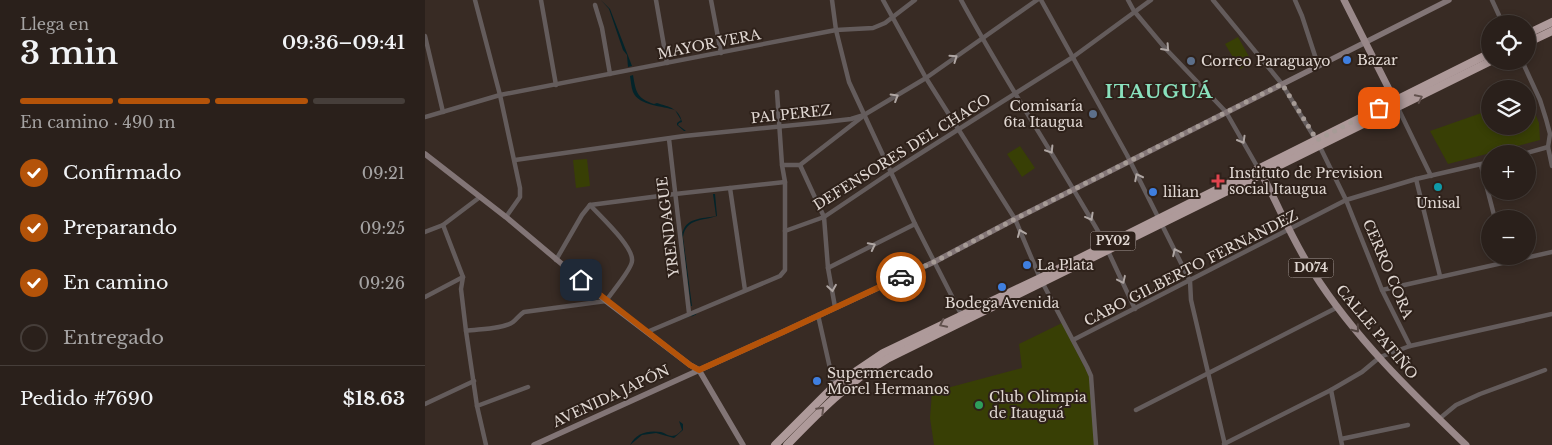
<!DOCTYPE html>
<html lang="es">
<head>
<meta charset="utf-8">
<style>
  :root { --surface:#2a201b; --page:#362d28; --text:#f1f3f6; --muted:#a5a3a3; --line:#463e3a; --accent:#b45309 }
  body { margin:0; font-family:"Libre Baskerville",serif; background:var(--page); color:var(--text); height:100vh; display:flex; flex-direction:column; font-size:19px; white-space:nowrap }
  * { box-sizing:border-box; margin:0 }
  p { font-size:16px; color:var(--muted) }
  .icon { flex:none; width:28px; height:28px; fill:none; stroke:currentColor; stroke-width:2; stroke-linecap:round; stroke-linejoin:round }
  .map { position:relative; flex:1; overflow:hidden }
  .drawer { display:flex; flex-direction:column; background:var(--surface); width:425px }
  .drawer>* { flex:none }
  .buttons { position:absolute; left:1056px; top:15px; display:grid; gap:10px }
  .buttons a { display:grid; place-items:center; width:55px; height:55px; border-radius:50%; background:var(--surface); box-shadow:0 2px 8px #0003,0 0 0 1px var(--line); font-size:25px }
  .pin { position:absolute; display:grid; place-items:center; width:42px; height:42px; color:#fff; margin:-21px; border-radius:10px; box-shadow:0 2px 8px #0006 }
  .courier { position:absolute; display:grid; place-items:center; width:50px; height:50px; margin:-25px; border:4px solid #b45309; border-radius:50%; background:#fff; color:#222; box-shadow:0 1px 6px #0007 }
  .summary em { font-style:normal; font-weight:600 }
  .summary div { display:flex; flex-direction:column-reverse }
  .summary { display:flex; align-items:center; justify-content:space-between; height:85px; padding:0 20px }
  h1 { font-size:32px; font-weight:600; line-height:38px }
  .bar { display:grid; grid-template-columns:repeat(4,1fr); gap:8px 5px; align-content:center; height:60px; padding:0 20px }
  .bar i { height:6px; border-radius:4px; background:var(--line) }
  .bar .selected { background:var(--accent) }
  .bar p { grid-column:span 4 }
  .line { display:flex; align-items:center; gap:12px; padding:0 20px; border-top:1px solid var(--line) }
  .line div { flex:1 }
  ol { padding:0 20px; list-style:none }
  li { display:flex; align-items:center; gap:15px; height:55px }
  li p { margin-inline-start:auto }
  li .icon { padding:5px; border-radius:50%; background:var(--accent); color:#fff; stroke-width:4 }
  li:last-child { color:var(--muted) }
  li i { width:28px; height:28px; border:2px solid var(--line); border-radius:50% }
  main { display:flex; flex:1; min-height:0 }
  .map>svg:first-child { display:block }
  .green { fill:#383f05 }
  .water { fill:#03242a }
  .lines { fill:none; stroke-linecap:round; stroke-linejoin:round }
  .stream { stroke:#03242a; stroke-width:1 }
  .street { stroke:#645c5c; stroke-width:4.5 }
  .secondary { stroke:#827576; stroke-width:5.5 }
  .primary { stroke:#998889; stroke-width:7 }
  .highway { stroke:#ae9a9a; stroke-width:8 }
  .oneway { stroke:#afa6a3 }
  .oneway2 { stroke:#61514d }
  .oneway3 { stroke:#534541 }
  .done { stroke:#a69b96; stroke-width:5; stroke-dasharray:0 9 }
  .route { stroke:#b45309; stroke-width:6 }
  .shop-dot { fill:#3f7fe0; stroke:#2e211a; stroke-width:2 }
  .service-dot { fill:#5c6f8a; stroke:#2e211a; stroke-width:2 }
  .health-dot { fill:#e0444e; stroke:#2e211a; stroke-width:2 }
  .culture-dot { fill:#0f9aa8; stroke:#2e211a; stroke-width:2 }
  .leisure-dot { fill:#2e9e5b; stroke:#2e211a; stroke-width:2 }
  .labels { text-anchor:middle; stroke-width:4; stroke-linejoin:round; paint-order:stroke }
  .shield { fill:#2e211a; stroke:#aba19c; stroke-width:1 }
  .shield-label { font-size:12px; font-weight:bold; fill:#e1d8d3 }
  .street-label { font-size:14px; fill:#e1d8d3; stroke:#2e211a }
  .poi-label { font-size:14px; fill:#e1d8d3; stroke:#2e211a; text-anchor:start }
  .district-label { font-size:19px; font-weight:bold; letter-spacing:1px; fill:#89e1bd; stroke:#2e211a }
</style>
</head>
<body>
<main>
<section class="drawer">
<div class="summary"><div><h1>3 min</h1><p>Llega en</p></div><em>09:36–09:41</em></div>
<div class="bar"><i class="selected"></i><i class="selected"></i><i class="selected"></i><i></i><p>En camino · 490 m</p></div>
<ol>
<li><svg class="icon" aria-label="check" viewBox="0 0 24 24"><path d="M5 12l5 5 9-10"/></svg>Confirmado<p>09:21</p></li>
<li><svg class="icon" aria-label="check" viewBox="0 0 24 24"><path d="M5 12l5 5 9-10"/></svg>Preparando<p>09:25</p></li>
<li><svg class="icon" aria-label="check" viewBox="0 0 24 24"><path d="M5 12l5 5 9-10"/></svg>En camino<p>09:26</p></li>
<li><i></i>Entregado</li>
</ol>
<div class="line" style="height:65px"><div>Pedido #7690</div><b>$18.63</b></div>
</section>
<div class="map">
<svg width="1127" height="445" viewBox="0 0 1127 445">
  <rect width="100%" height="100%" fill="#382b24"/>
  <g class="green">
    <path d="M813,37l14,25 -12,7 -15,-25z"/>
    <path d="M1103,96l11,27 1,17 -92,24 -18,-33 60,-21v16h37z"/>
    <path d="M595,146l15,22 -13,9 -15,-23z"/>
    <path d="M162,159l3,27 -14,2 -3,-28z"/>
    <path d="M637,323l28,55 5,67h-161l-4,-27 2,-26 90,-24 -3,-24z"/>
  </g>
  <g class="water">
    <path d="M176,0l9,9 22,57 -4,1 -1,-12 -4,-5 -14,-41z"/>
    <path d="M208,75c3,18 4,23 21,29l3,-1c12,4 22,5 25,19l-3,1 -1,2 8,6h-2l-7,-6v-2l4,-3 -6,-10c-12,-4 -36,-4 -42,-18 -2,-5 -2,-11 -3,-16z"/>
    <path d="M288,194h2l2,22c-14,5 -31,2 -34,21l9,69h-1l-9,-71c3,-18 20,-16 34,-19z"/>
    <path d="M254,421l4,3v6l-9,8 -18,-5 -14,2 -12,10c6,-12 18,-15 31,-13 4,1 7,4 11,4 4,0 7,-3 10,-6z"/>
  </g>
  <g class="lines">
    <g class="stream">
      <path d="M267,316l4,-2"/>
      <path d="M257,319l10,-4"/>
    </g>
    <g class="street">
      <path d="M50,0l25,95 20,93v9l-14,20"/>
      <path d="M116,0l15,85"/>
      <path d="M231,0l11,63"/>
      <path d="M286,0l10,53"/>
      <path d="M407,0l4,30 13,52 66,142 47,92"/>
      <path d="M458,0l43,78 89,141 25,59 47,89 4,9 5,69"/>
      <path d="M536,0c45,83 98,162 145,245"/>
      <path d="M616,0l86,155 63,126 1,19 34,145"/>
      <path d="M703,0l6,11 31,37 61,64 32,56"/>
      <path d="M788,0l69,84 34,56"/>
      <path d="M870,0l7,16 16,49"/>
      <path d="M1067,0l11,24"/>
      <path d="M170,5l7,23 8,46"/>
      <path d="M0,36l18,76"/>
      <path d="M1097,61l18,39 6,19 4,15 -2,13 4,19"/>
      <path d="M973,108l33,68"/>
      <path d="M0,117l75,-22 336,-65 37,-2 12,-5 30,-23"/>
      <path d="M244,139l20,174"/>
      <path d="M895,147l26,53 36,90 28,56"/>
      <path d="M1098,154l25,-7"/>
      <path d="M90,160l169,-24 141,-14 26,-3 13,-4 62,-37 111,-78"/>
      <path d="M357,165h18l62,-48"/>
      <path d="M375,165l24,52 4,51 7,39"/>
      <path d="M1056,165l14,54"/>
      <path d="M991,179l24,97"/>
      <path d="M305,188l15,102"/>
      <path d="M18,225l20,52 -2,12 5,42 11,75 9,39"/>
      <path d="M360,231l39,-14 67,-45 182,-115 78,-57"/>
      <path d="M0,232l18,-7 37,-28"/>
      <path d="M683,251l27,58"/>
      <path d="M131,260l26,-45 8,-10 85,-11 110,-12"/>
      <path d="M403,268l87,-44"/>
      <path d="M957,290l170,-38"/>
      <path d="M0,297l38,-20"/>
      <path d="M393,315l16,71"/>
      <path d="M41,331c12,-2 38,-2 47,-9 4,-3 6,-7 11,-10l82,-11c5,-8 26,-32 26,-40 2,-14 -32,-45 -42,-56"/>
      <path d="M222,332l133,-56 5,-6v-88l-3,-17 -5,-73"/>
      <path d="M648,340l273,-140 70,-21 74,-17"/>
      <path d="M906,390l11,55"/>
      <path d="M0,404l49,-23"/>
      <path d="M52,406l51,-19"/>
      <path d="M711,410l202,-103"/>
      <path d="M1014,419l17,-14 24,-11 65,-24"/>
      <path d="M916,439l67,-14"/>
      <path d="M799,444l107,-54 31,-18 18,-15 30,-11 142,-32"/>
    </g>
    <g class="secondary">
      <path d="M0,154l81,63 100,84 84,64 9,5 44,75"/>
      <path d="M109,445l249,-113 151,-70 81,-43 434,-219"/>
    </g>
    <g class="primary">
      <path d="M919,0l53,105"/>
      <path d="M835,171c18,33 32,69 53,101 41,65 98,120 153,173"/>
    </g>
    <g class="highway">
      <path d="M1102,34l25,-12"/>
      <path d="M1102,43l25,-12"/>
      <path d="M350,445l59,-59 49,-33 157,-75 450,-225"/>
      <path d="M362,445c31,-32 61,-63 100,-86l604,-298"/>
    </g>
  </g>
  <defs><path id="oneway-chevron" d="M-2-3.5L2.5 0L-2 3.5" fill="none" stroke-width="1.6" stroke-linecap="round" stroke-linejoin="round" transform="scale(1.25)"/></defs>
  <g class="oneway">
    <use href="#oneway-chevron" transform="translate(741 48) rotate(48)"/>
    <use href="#oneway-chevron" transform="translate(529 58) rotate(-35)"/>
    <use href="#oneway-chevron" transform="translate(470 97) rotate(-31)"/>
    <use href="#oneway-chevron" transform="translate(817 140) rotate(60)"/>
    <use href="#oneway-chevron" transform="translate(625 150) rotate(58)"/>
    <use href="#oneway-chevron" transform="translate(713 177) rotate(-117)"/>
    <use href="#oneway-chevron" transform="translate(665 217) rotate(61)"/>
    <use href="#oneway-chevron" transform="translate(596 233) rotate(-113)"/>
    <use href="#oneway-chevron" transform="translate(447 246) rotate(-27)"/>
    <use href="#oneway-chevron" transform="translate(751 252) rotate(-116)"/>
    <use href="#oneway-chevron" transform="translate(697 280) rotate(65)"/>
    <use href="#oneway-chevron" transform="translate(407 288) rotate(81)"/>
  </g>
  <g class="oneway2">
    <use href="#oneway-chevron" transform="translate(994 98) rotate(-26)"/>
    <use href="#oneway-chevron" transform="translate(518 324) rotate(154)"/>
    <use href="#oneway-chevron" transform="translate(396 410) rotate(-45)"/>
  </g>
  <use class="oneway3" href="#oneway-chevron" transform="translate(931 329) rotate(51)"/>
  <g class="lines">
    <path class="done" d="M476,277l33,-15 81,-43 267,-135 35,56 62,-32"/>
    <path class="route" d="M156,280l109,85 9,5 84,-38 118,-55"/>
  </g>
  <g class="shop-dot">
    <circle cx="922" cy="60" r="5"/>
    <circle cx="728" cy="192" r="5"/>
    <circle cx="602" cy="265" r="5"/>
    <circle cx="577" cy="287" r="5"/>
    <circle cx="392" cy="381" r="5"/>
  </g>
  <g class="service-dot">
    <circle cx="766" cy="61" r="5"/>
    <circle cx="668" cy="114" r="5"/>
  </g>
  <path class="health-dot" d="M790.5 173.5h5v5h5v5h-5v5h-5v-5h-5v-5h5z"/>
  <circle class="culture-dot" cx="1013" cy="187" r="5"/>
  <circle class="leisure-dot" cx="554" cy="405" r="5"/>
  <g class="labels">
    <g class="shield">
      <rect x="665.5" y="231.5" width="45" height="19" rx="4"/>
      <rect x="863.5" y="258.5" width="45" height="19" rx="4"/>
    </g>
    <g class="shield-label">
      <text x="688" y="245">PY02</text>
      <text x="886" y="272">D074</text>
    </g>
    <g class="street-label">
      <text transform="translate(284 44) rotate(-11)" y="5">MAYOR VERA</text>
      <text transform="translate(366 114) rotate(-6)" y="5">PAI PEREZ</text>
      <text transform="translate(477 152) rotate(-32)" y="5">DEFENSORES DEL CHACO</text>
      <text transform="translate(243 227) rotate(-97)" y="5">YRENDAGUE</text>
      <text transform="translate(766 268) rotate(-27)" y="5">CABO GILBERTO FERNANDEZ</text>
      <text transform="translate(963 269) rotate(67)" y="5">CERRO CORA</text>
      <text transform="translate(952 332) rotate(50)" y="5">CALLE PATIÑO</text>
      <text transform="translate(186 396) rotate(-25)" y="5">AVENIDA JAPÓN</text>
    </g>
    <g class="poi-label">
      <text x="932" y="65">Bazar</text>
      <text x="776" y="66">Correo Paraguayo</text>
      <text x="658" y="111" text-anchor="end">Comisaría<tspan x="658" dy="16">6ta Itaugua</tspan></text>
      <text x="804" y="178">Instituto de Prevision<tspan x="804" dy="16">social Itaugua</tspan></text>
      <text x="738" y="197">lilian</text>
      <text x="1013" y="208" text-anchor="middle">Unisal</text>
      <text x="612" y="270">La Plata</text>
      <text x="577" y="308" text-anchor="middle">Bodega Avenida</text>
      <text x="402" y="378">Supermercado<tspan x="402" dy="16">Morel Hermanos</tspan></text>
      <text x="564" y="402">Club Olimpia<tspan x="564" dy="16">de Itauguá</tspan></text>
    </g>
    <g class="district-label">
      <text x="734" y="98">ITAUGUÁ</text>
    </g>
  </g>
</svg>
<div class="buttons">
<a><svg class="icon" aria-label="locate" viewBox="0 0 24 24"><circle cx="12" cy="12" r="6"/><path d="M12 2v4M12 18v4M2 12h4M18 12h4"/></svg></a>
<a><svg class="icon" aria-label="layers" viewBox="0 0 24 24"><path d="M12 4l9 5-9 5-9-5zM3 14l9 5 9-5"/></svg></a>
<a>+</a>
<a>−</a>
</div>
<div class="pin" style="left:954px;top:108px;background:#ea580c"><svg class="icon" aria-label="bag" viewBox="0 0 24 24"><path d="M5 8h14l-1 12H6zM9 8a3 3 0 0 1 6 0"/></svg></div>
<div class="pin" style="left:156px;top:280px;background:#1f2937"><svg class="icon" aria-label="home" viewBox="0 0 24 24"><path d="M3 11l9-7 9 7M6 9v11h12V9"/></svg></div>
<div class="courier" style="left:476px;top:277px"><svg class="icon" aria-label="car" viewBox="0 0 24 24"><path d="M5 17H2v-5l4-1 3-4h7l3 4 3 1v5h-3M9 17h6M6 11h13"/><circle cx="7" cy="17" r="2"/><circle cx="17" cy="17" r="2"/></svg></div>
</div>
</main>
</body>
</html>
